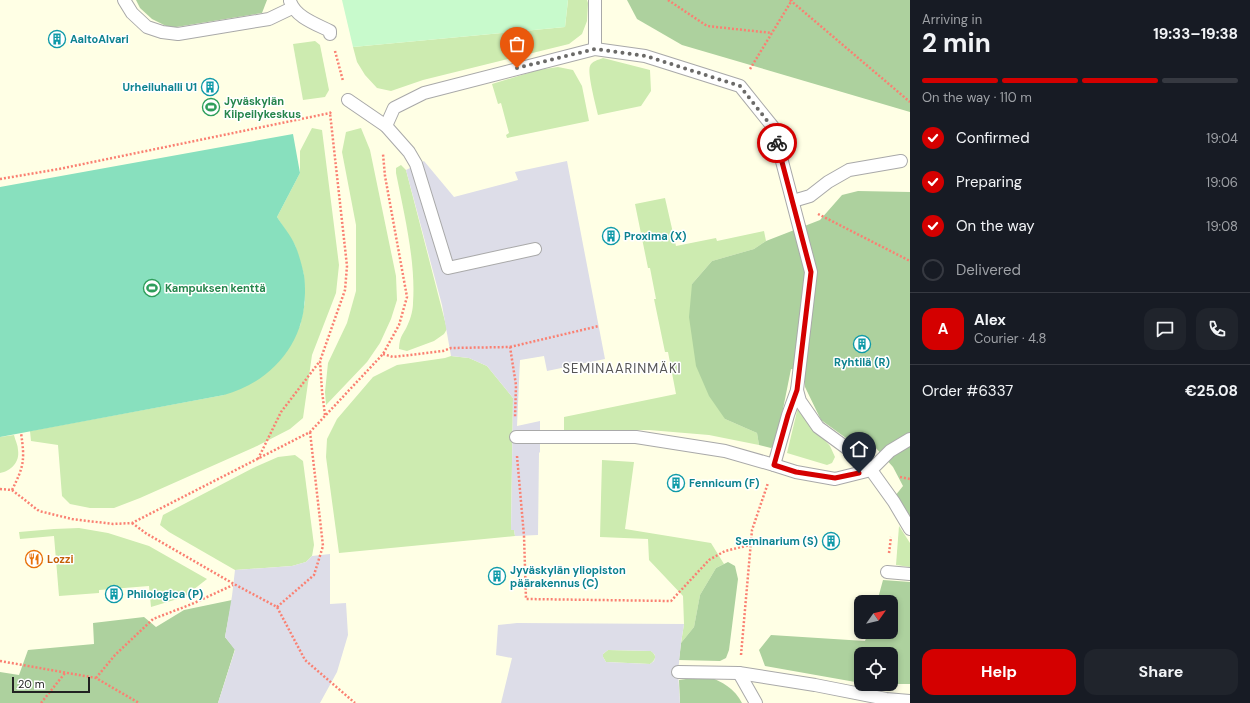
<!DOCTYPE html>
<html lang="en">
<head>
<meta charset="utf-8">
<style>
  :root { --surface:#171b24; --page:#20242c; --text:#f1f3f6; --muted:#9ea1a6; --line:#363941; --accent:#d40000 }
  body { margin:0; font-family:"DM Sans",sans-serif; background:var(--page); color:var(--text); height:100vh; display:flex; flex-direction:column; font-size:15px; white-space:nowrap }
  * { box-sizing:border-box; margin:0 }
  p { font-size:13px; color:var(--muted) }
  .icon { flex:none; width:22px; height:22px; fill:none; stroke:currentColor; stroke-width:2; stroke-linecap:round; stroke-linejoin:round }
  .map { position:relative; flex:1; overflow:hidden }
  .details { display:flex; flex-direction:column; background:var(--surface); width:340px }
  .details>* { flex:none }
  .needle { width:26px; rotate:56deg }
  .controls { position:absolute; left:854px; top:595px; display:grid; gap:8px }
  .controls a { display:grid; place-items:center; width:44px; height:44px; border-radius:8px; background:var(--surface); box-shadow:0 2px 6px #0003; font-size:20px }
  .scale { position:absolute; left:12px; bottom:10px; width:78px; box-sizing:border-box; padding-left:4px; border:2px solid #222; border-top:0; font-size:11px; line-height:14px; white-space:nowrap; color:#222; -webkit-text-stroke:3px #fff; paint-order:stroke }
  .pin { position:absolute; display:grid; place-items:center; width:34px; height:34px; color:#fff; margin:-41px -17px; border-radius:50% 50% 50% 0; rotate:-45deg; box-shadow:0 0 4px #0007 }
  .pin .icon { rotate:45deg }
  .courier { position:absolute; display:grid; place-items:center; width:40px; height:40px; margin:-20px; border:3px solid #d40000; border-radius:50%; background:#fff; color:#222; box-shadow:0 1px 5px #0007 }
  .summary em { font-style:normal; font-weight:700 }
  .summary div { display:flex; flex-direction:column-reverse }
  .summary { display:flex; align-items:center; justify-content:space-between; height:68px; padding:0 12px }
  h1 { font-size:26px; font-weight:700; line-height:30px }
  .bar { display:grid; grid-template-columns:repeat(4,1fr); gap:6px 4px; align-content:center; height:48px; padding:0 12px }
  .bar i { height:5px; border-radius:3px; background:var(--line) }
  .bar .active { background:var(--accent) }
  .bar p { grid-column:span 4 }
  .line { display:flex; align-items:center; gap:10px; padding:0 12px; border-top:1px solid var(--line) }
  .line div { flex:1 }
  .round { display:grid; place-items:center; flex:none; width:42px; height:42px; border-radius:12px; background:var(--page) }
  ol { padding:0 12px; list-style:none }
  li { display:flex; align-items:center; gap:12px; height:44px }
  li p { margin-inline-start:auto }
  li .icon { padding:4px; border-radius:50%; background:var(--accent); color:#fff; stroke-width:4 }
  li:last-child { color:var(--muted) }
  li i { width:22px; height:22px; border:2px solid var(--line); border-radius:50% }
  .cta { display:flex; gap:8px; margin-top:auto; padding:8px 12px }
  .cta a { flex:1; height:46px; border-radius:12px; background:var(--accent); color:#fff; font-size:16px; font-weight:700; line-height:46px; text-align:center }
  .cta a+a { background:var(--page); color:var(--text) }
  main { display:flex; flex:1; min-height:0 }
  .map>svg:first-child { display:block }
  .education { fill:#ffffe5; fill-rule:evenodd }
  .grass { fill:#cdebb0 }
  .forest { fill:#add19e }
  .park { fill:#c8facc }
  .pitch { fill:#88e0be }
  .plaza { fill:#dddde8; fill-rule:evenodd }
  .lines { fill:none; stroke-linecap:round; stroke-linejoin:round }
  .lane-casing { stroke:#a9a9a9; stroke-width:14 }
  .path { stroke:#fa8072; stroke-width:2.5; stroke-dasharray:2 2; stroke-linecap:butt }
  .lane { stroke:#fff; stroke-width:12 }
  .done { stroke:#6b6a68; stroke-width:4; stroke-dasharray:0 7.2 }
  .route { stroke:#d40000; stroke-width:5 }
  .labels { text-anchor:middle; stroke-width:3; stroke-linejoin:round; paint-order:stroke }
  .culture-label { font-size:11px; font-weight:bold; fill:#0d838f; stroke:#fff; text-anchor:start }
  .leisure-label { font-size:11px; font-weight:bold; fill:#27864d; stroke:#fff; text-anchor:start }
  .food-label { font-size:11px; font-weight:bold; fill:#c56008; stroke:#fff; text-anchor:start }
  .quarter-label { font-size:13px; letter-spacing:1px; fill:#555; stroke:#fff }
</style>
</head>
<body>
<main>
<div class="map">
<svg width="910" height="703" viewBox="0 0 910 703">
  <rect width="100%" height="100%" fill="#f2efe9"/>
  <path class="education" d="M0,0h910v703h-910zM861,602h30v30h-30zM861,654h30v30h-30z"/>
  <g class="grass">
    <path d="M568,0h19l1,3 -1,18 -5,13 -13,10 -146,36 -32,11 -14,-3 -12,-13 -8,-13 -4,-15 212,-20z"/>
    <path d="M315,41l5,4 9,45 -4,7 -22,3 -10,-56z"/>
    <path d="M603,58l47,12 1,21 -10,15 -43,9c-2,-9 -11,-42 -8,-49 2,-5 8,-6 13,-8z"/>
    <path d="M558,67l15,3 9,16 7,35 -82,17 -1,-3 3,-2 -8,-30 -3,1 -6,-20 46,-14z"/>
    <path d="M312,128l10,2 17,135 -3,28 -24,62 -9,63 -13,11 -33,17 -117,52 -26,10h-24l-20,-4 -8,-8 -4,-51 -27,-4 -1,-10 194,-36 76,-69 5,-24 -1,-27 -9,-30 -18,-28 23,-44v-22z"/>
    <path d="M361,128l9,22 26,126 1,24 -6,19 -11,24 -13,19 -41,43 -1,-13 3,-29 19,-40 9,-32v-66l-14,-73 4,-20z"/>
    <path d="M401,165l5,5 41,159 -3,5 -10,7 -27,10 -8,-2c1,-15 4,-13 9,-25 3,-6 5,-15 5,-21 3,-41 -9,-90 -17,-130v-5z"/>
    <path d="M665,198l11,48 40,-8 1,3 47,-10 2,10 -12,8 -42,12 -20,23 33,135 32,14 2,12 -50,-10 -60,-5h-85v-13l112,-23 -8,-42h-3l-11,-53h2l-6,-31h-2l-13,-64z"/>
    <path d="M451,356l18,2 18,8 26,32 -2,132h3l1,6 -176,17 -13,-96 1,-18 10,-20 36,-42 24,-12 48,-7z"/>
    <path d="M798,407l14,19 18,20 5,11 -3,6 -5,2 -40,-12z"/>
    <path d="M14,435c1,5 4,10 4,15 2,12 -7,21 -18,23v-36z"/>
    <path d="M295,455l8,6 11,84 -2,11 -6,6 -14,4 -57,4 -66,-38 -9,-7 3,-10 90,-47 25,-11z"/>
    <path d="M602,460l32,2 -9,67 86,14 13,21 -8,4 -16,27 -6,32 -13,16 3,-19 -1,-28 -34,-36 -1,-21 -48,-2z"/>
    <path d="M899,526l11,17v24l-14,-2z"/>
    <path d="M79,528l29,5 41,13 58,33 -23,18 -33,10 -2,-21 -50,4v3l-40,3 -5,-60 -34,3 -1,-7 35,-3z"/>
    <path d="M608,650l43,1c6,4 5,9 -1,13l-44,-2 -3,-5v-3z"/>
  </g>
  <g class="forest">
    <path d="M136,0h131l-5,13 -92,15 -18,-9 -12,-11z"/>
    <path d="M627,0h283v112l-228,-67 -45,-26z"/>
    <path d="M858,191l52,1v329l-15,-25 8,-10 -10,-19 -18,-20 -29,-9 -25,-18 -16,-33 -1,-16 -13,-2 -15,75 -5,4 -12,-3 -2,-12 -32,-14 -16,-23 -13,-30 -7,-49 3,-33 20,-23 42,-12 12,-8 54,-21 22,-25z"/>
    <path d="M728,562l7,4 3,13 -9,71 -3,8 -6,3 -41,-1 2,-17 13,-16 6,-32 16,-27z"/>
    <path d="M883,580l27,2v102h-23h4v-30h-30v29l-96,-17 -6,-16 12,-15 94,6 3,-9h23v-30h-14z"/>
    <path d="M232,600l-7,37 10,12 -17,54h-218v-31l19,3 9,-25 66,-6 -1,-21 51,-6 12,10 28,-17z"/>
    <path d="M707,676c16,6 27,12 35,27h-62l-1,-23z"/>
  </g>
  <path class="park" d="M342,0h226l-3,27 -212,20z"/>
  <path class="pitch" d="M293,134l7,39 -23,44c6,9 14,19 18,28 4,9 7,21 9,30 1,6 1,12 1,18 0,51 -34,89 -81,102l-224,42v-250z"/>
  <g class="plaza">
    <path d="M424,161l30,36 64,-17 -3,-8 52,-11 38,198 -58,12 -3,-15 -24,4 -3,66 23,-5v31l-1,1 -1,82 -23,1 -1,-6h-3l2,-132 -26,-32 -18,-8 -18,-2 -9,-51 -36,-135z"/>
    <path d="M330,554v50l16,-1 2,32 -11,37 -17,31h-102l17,-53 -10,-13 7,-41 3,-26 57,-4 14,-4 6,-6z"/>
    <path d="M517,623l167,1 -3,19 -3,29 2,31h-179l11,-45 -16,-3 2,-30zM608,650l43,1 4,4v3l-1,3 -4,3 -44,-2 -3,-5v-3z"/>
  </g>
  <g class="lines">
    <g class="lane-casing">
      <g id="lane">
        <path d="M124,0l8,13 15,14 15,5 16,2 91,-15 23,-11"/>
        <path d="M290,1c5,16 26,23 40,30v3"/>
        <path d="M595,49v-49"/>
        <path d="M348,100l38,26 23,26 7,12 32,104 87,-19"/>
        <path d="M386,126l8,-18 30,-15 171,-44 50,7 95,30 33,41 38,145 -14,118 -9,25 -14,50 -49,-14 -89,-14h-120"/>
        <path d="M793,201l17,-5 18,-14 21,-12 52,-9"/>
        <path d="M797,390l3,11 18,26 30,22 23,21 19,-19 20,-12"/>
        <path d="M774,465l22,7 39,7 36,-9 23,32 16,27"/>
        <path d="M887,572l23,2"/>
        <path d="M678,672l61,1 76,12 71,14 24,2"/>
        <path d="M739,673l17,30"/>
      </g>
    </g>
    <g class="path">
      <path d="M668,0l39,26 65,7"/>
      <path d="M790,0l120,102"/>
      <path d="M335,51l8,30"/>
      <path d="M750,69l42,-69"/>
      <path d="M0,179l59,-10 271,-56 2,-2"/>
      <path d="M818,214l92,47"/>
      <path d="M510,347l89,-21"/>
      <path d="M383,354l10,3 50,-6 8,-3 59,-1 6,38 -1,33"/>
      <path d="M325,415l-3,-24 -2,-30 25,-71 2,-24 -17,-153"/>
      <path d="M517,456l7,80 2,63 145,2 38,-41 16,-9 25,-6"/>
      <path d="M258,459l23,-47 39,-51"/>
      <path d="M900,477l10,2"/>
      <path d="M0,489l12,1 27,21 33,8 41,5 19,-1 178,-91 73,-78 16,-29 8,-28 -22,-121 -2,-22"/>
      <path d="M12,490c12,-24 13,-30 9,-57"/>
      <path d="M132,523l15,11 87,50 43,23 28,53 50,43"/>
      <path d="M889,553l2,-16"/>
      <path d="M277,607l37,-32 9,-29 -13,-114"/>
      <path d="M741,655l11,-125 16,-47"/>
      <path d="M0,661l96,17 43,25"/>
      <path d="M96,678l19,-23 38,-36 39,-15 41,-19"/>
      <path d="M41,703l24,-30"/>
    </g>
    <use href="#lane" class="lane"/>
  </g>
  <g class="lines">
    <path class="done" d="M517,68l78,-19 51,7 94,30 32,41 5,16"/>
    <path class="route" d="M777,143l34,129 -14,118 -9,25 -14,50 22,7 39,6 24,-5"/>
  </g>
  <defs>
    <g id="building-ring" transform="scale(0.9)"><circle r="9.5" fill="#fff" stroke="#0f9aa8" stroke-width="1.5"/><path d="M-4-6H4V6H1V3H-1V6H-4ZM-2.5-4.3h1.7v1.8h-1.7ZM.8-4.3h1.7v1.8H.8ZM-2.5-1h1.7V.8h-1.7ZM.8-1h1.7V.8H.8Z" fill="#0f9aa8"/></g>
    <g id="stadium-ring" transform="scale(0.9)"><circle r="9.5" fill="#fff" stroke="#2e9e5b" stroke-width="1.5"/><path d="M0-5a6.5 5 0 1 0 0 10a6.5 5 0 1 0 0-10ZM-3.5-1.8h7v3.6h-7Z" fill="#2e9e5b"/></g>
    <g id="restaurant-ring" transform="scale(0.9)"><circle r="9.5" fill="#fff" stroke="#e8710a" stroke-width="1.5"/><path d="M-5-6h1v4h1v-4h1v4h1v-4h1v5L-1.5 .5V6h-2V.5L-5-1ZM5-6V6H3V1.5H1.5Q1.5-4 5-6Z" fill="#e8710a"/></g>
  </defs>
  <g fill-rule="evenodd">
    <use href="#building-ring" x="57" y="39"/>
    <use href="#building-ring" x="210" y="87"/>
    <use href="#stadium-ring" x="211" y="107"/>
    <use href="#building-ring" x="611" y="236"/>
    <use href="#stadium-ring" x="152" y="288"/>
    <use href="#building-ring" x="862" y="344"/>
    <use href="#building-ring" x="676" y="483"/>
    <use href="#building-ring" x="831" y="541"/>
    <use href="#restaurant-ring" x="34" y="559"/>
    <use href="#building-ring" x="497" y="576"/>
    <use href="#building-ring" x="114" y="594"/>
  </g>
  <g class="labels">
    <g class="culture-label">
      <text x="70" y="43">AaltoAlvari</text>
      <text x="197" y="91" text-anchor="end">Urheiluhalli U1</text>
      <text x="624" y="240">Proxima (X)</text>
      <text x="862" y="366" text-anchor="middle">Ryhtilä (R)</text>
      <text x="689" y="487">Fennicum (F)</text>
      <text x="818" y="545" text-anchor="end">Seminarium (S)</text>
      <text x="510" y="574">Jyväskylän yliopiston<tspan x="510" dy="13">päärakennus (C)</tspan></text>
      <text x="127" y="598">Philologica (P)</text>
    </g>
    <g class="leisure-label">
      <text x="224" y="105">Jyväskylän<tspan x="224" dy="13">Kiipeilykeskus</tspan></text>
      <text x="165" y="292">Kampuksen kenttä</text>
    </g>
    <g class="food-label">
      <text x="47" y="563">Lozzi</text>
    </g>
    <g class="quarter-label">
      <text x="622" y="373">SEMINAARINMÄKI</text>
    </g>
  </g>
</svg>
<div class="controls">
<a><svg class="needle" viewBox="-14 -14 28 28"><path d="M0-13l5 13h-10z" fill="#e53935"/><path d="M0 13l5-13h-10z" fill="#9ea1a6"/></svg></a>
<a><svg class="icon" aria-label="locate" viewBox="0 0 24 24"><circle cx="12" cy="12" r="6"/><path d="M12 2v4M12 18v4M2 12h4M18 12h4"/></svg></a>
</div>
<div class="scale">20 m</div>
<div class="pin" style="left:517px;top:68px;background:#ea580c"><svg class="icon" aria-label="bag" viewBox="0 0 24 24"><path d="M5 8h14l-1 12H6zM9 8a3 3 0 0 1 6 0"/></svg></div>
<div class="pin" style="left:859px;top:473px;background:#1f2937"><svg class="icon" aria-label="home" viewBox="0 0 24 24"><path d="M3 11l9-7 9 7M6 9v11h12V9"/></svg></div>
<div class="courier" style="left:777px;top:143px"><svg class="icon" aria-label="bike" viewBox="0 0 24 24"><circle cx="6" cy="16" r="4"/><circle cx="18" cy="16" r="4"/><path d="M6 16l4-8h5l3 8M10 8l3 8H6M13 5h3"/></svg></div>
</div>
<section class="details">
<div class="summary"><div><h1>2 min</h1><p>Arriving in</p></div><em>19:33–19:38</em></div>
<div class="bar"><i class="active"></i><i class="active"></i><i class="active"></i><i></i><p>On the way · 110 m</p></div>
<ol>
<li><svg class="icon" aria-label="check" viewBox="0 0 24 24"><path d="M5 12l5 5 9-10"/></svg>Confirmed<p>19:04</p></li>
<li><svg class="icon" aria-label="check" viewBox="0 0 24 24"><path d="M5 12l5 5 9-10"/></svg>Preparing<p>19:06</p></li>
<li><svg class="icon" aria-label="check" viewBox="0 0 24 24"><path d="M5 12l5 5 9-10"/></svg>On the way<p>19:08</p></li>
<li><i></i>Delivered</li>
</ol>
<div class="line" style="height:72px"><b class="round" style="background:var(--accent);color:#fff">A</b><div><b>Alex</b><p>Courier · 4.8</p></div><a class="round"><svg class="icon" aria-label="chat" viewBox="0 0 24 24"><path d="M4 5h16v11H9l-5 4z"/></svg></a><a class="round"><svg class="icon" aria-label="phone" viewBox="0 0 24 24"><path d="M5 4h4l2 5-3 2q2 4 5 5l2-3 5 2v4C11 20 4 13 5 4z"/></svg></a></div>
<div class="line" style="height:52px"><div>Order #6337</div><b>€25.08</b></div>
<div class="cta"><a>Help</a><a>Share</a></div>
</section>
</main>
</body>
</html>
